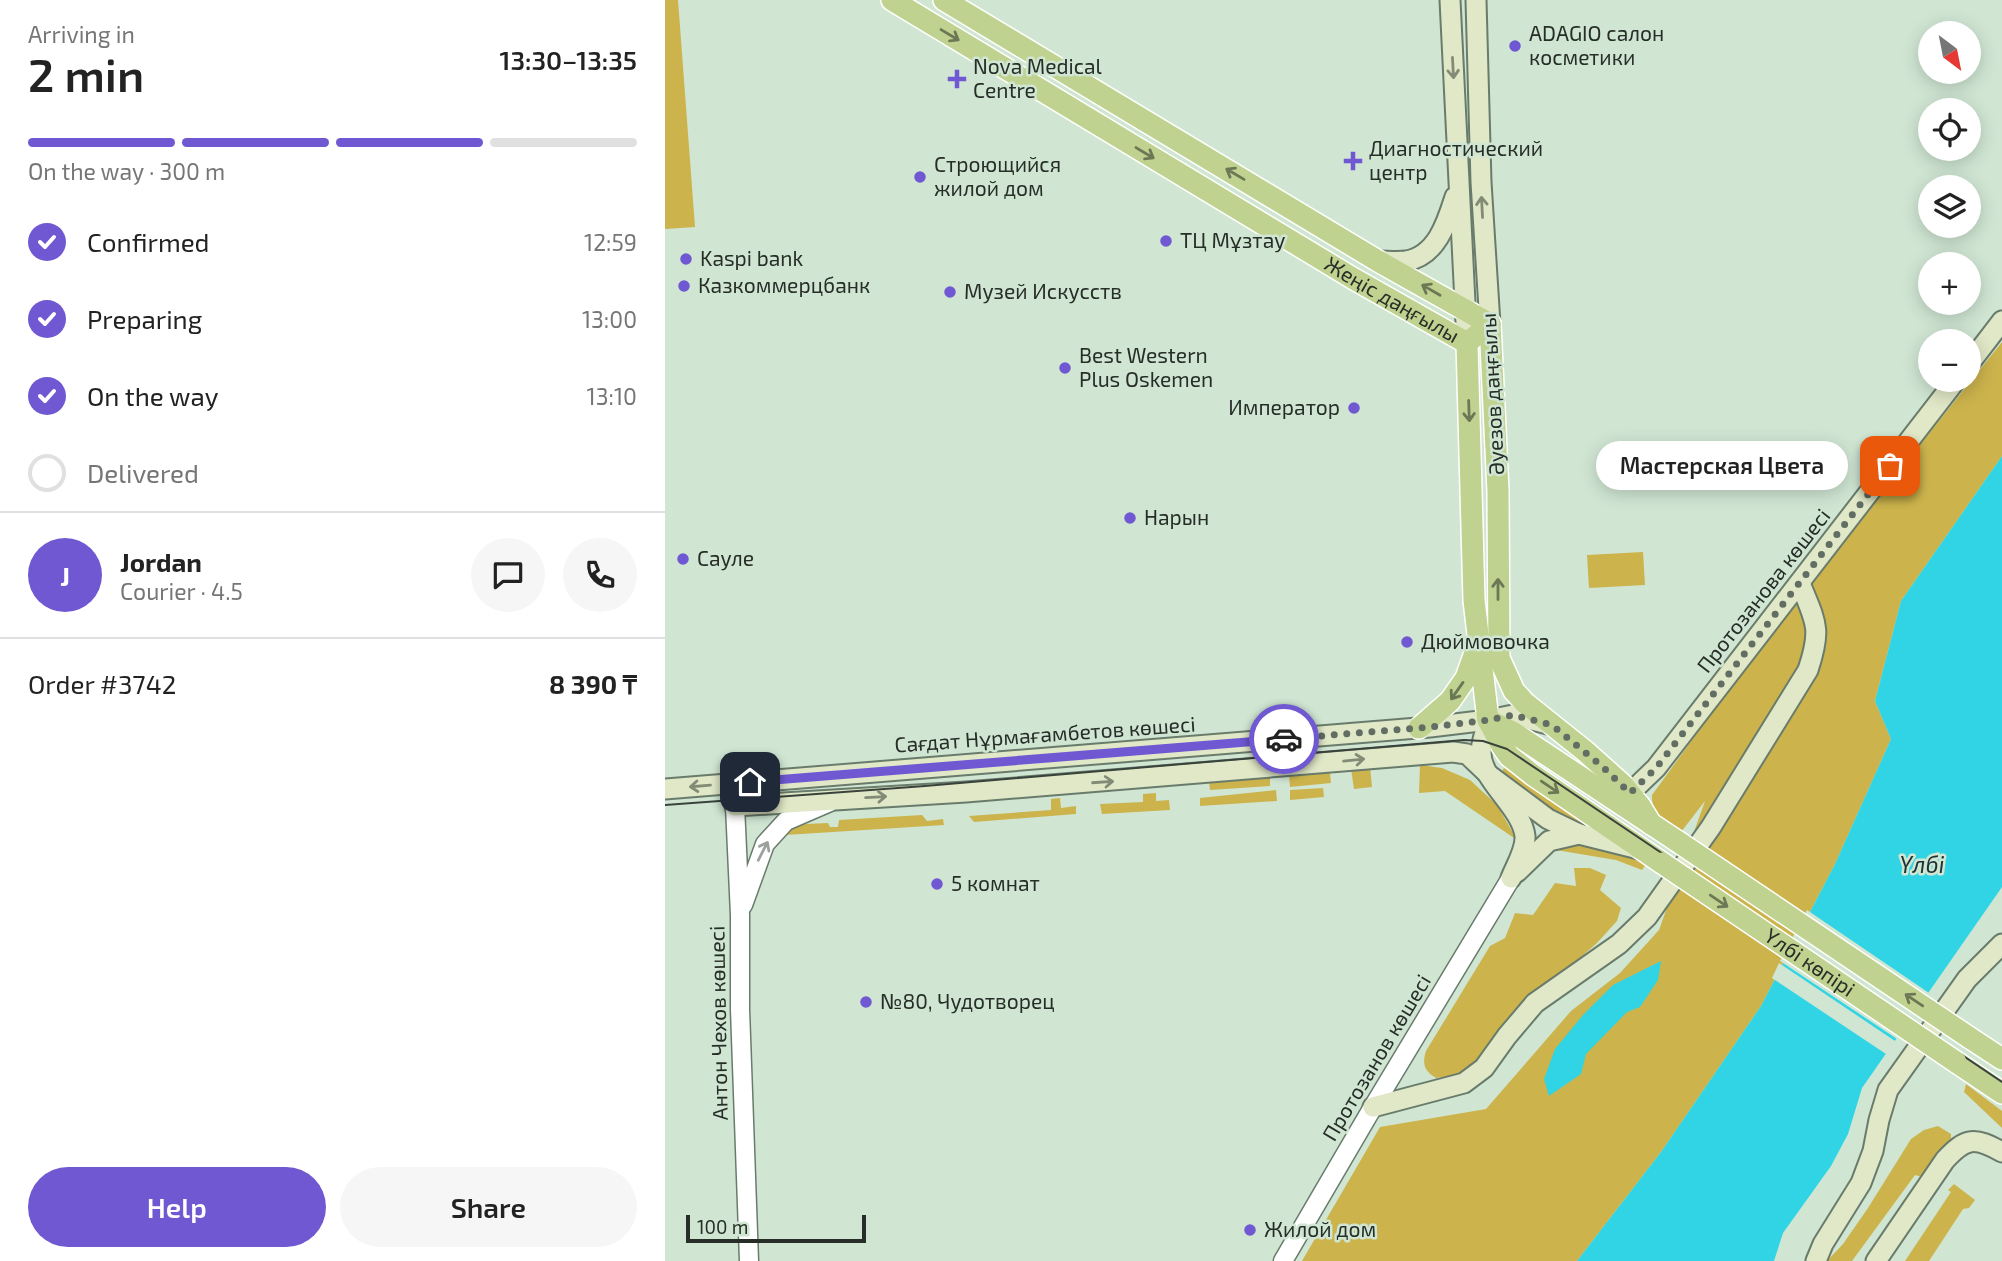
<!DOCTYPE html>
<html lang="en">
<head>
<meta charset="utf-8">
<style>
  :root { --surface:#fff; --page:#f6f6f6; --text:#222; --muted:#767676; --line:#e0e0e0; --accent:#6f58d2 }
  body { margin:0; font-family:"Exo 2",sans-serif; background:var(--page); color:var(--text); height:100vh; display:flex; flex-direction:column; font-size:26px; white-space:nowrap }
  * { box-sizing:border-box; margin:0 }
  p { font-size:23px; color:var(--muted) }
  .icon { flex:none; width:38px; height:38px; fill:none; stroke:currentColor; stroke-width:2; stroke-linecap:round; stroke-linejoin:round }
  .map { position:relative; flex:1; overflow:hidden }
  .drawer { display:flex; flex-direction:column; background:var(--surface); width:665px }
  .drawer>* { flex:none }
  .needle { width:46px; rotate:148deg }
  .tools { position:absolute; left:1253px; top:21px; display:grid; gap:14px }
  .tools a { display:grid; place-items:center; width:63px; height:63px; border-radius:50%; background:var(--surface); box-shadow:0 4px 18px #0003; font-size:35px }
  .scale { position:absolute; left:21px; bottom:18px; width:180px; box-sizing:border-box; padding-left:7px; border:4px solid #262e27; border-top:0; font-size:19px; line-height:24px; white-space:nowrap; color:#262e27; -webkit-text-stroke:5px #d0e6d3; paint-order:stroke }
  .pin { position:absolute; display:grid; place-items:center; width:60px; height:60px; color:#fff; margin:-30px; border-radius:14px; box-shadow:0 4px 10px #0006 }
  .courier { position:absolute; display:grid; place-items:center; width:70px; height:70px; margin:-35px; border:5px solid #6f58d2; border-radius:50%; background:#fff; color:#222; box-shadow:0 2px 9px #0007 }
  .bubble { position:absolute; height:49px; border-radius:24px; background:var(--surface); box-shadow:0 4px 18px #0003; font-size:23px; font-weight:600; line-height:49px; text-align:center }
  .overview em { font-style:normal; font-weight:600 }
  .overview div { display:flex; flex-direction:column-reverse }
  .overview { display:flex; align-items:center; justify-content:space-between; height:119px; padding:0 28px }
  h1 { font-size:46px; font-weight:600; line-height:52px }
  .bar { display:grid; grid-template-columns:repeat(4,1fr); gap:10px 7px; align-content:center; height:84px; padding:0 28px }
  .bar i { height:9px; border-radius:5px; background:var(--line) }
  .bar .on { background:var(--accent) }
  .bar p { grid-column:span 4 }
  .line { display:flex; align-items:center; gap:18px; padding:0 28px; border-top:2px solid var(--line) }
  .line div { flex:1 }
  .round { display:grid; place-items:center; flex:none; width:74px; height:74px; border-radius:37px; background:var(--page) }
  ol { padding:0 28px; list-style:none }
  li { display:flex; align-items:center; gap:21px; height:77px }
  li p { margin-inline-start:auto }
  li .icon { padding:7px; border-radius:50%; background:var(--accent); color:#fff; stroke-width:4 }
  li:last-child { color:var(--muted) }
  li i { width:38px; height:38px; border:4px solid var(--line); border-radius:50% }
  .button { display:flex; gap:14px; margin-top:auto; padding:14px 28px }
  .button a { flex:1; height:80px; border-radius:42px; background:var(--accent); color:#fff; font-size:28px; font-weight:600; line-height:80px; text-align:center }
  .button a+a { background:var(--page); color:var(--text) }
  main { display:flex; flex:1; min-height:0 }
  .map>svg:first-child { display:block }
  .green { fill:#ccb34c }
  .water { fill:#30d4e4 }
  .pier { fill:#d0e6d3 }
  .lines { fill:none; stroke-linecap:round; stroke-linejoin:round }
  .tertiary-casing { stroke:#697c6c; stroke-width:21 }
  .secondary-casing { stroke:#697c6c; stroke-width:23 }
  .primary-casing { stroke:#fff; stroke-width:24 }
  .tertiary { stroke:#fff; stroke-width:18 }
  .secondary { stroke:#e0e8c7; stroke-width:19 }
  .primary { stroke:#c0d28f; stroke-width:21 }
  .tram { stroke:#3a433b; stroke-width:2 }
  .primary-bridge-casing { stroke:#fff; stroke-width:24; stroke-linecap:butt }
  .primary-bridge { stroke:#c0d28f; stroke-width:21 }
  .oneway { stroke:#6b7856 }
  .oneway2 { stroke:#838b77 }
  .oneway3 { stroke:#9da19e }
  .done { stroke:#626e63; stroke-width:7; stroke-dasharray:0 12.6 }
  .route { stroke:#6f58d2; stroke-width:9 }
  .poi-dot { fill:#6f58d2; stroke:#d0e6d3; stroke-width:2.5 }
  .labels { text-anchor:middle; stroke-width:5; stroke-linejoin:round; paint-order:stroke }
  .poi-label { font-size:21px; fill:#262e27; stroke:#d0e6d3; text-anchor:start }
  .street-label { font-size:21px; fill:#262e27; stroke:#d0e6d3 }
  .water-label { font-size:23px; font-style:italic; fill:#1a3336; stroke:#d0e6d3 }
</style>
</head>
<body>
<main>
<section class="drawer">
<div class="overview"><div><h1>2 min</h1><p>Arriving in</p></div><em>13:30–13:35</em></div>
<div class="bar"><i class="on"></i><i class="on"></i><i class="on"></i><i></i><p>On the way · 300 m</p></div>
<ol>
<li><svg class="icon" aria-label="check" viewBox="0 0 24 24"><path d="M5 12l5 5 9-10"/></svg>Confirmed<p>12:59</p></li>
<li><svg class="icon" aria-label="check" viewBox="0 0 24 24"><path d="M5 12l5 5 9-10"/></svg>Preparing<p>13:00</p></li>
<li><svg class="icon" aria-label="check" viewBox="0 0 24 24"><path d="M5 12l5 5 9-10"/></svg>On the way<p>13:10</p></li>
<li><i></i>Delivered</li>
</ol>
<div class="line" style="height:126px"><b class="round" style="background:var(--accent);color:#fff">J</b><div><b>Jordan</b><p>Courier · 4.5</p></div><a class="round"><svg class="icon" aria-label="chat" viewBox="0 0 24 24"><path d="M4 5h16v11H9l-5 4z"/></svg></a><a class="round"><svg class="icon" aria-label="phone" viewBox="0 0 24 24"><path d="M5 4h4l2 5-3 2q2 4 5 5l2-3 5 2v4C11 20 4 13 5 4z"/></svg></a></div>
<div class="line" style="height:91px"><div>Order #3742</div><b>8 390 ₸</b></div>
<div class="button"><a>Help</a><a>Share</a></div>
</section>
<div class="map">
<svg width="1337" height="1261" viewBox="0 0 1337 1261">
  <rect width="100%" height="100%" fill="#d0e6d3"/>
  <g class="green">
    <path d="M0,0h13l17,227 -30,2z"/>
    <path d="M1337,342v114l-101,145 -26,100 16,38 -56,125 -74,142 -100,146 -84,109h-275l78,-134 106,-18 85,-98 49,-38 39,-43 46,-129 -24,31c-15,-10 -30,-17 -29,-37l126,-173z"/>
    <path d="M978,552l2,33 -56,3 -2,-33z"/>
    <path d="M755,765l22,3 28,12 27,25 20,35 -72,-49 -26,2z"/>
    <path d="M705,766l2,21 -18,2 -3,-20z"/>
    <path d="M839,768l9,4 58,42 22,14 -30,-8 -57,-42 -4,-7z"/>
    <path d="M665,773l1,10 -41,4 -1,-12z"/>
    <path d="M605,778v8l-60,4 -1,-8z"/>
    <path d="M658,788l1,9 -34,3v-10z"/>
    <path d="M611,790l1,11 -77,5v-8z"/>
    <path d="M491,793v8l13,-1 1,10 -68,4 -2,-10 43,-2v-8z"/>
    <path d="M395,798l1,10 15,-2v8l-102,8 -5,-6 82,-6v-11z"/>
    <path d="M257,815l5,6 16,-2 1,6 -159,10v-10l43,-2 2,4h8l1,-7z"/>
    <path d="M909,842l48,10 24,12 -4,6 -26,-10 -66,-11z"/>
    <path d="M909,868h16l16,7 -6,15 21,18 -4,13 -20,22 -48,42 -78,88 -35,5c-12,-7 -14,-14 -10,-27l64,-105 15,-8 10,-25 18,2 22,-32 21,3z"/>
    <path d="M1301,1084l36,27v17l-38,-36z"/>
    <path d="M1273,1126l13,8v9l-29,34 -7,-2 -63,86h-25l16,-17 25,-36 43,-69 13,-9z"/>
    <path d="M1289,1184l21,16 -6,8 -6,1 -34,52h-24l46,-69 -3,-2z"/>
  </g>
  <g class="water">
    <path d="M1337,456v431l-140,201 -14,46 -17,32 -48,67 -9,28h-197l84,-109 100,-146 74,-142 56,-125 -16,-38 26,-100z"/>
    <path d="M996,961l-3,19 -18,27 -13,5 -41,42 -5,20 -32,22 -5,-17 11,-30 28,-34 30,-30z"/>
  </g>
  <g class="pier">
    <path d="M1142,910l125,85 -32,46 -120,-80z"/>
    <path d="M1114,963l119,80 -9,13 -117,-78z"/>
  </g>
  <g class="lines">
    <g class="tertiary-casing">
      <g id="tertiary">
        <path d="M70,806l5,109v94l9,252"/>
        <path d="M78,905l22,-61 21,-23 44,-19"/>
        <path d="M618,1261l90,-154 138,-229"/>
      </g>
    </g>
    <g class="secondary-casing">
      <g id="secondary">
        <path d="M785,0l17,343"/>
        <path d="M811,0l5,182 9,142"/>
        <path d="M713,261c9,0 19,1 28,0 31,-5 41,-39 49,-64"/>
        <path d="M1304,364l33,-43"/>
        <path d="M823,720c-2,11 -7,22 -7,33 0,27 41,55 44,83 1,14 -9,29 -14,42"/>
        <path d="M69,783l1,23 231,-14 487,-40 14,2 22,21 59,44 31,15 60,15"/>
        <path d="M0,789l765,-62 58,-7 25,-5 39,10"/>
        <path d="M965,793l26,-25 300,-388"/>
        <path d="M852,872l32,-31 30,-7"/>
        <path d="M708,1107l91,-24 20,-15 23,-32 28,-33 84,-59 28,-27 64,-90 97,-157c14,-42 8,-47 -8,-87"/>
        <path d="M1151,1261l7,-17 38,-61 12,-32 6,-31 9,-30 79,-111 35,-35"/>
        <path d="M1211,1261l69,-101c21,-23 30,-23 57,-8"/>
      </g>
    </g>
    <g class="primary-casing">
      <g id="primary">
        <path id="s1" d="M227,0l462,279 113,64 23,-19"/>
        <path d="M279,0l434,261 112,63"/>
        <path d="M825,324l8,167 1,167 15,33 11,12 60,48 38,34 17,21 11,18"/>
        <path d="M802,343l7,257 14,120 14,26 7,10 24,19 129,88"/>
        <path d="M823,720l26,13 163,108"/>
        <path d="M754,728l31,-27 16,-23 11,-31"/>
        <path d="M1305,1038l32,21"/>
        <path d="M1291,1062l46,31"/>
      </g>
    </g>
    <use href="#tertiary" class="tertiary"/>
    <use href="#secondary" class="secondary"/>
    <use href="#primary" class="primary"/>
    <path class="tram" d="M0,805l260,-19 539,-46 19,1 24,8 495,333"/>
    <g class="primary-bridge-casing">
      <g id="primary-bridge">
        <path d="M1012,841l293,197"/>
        <path id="s2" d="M997,863l294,199"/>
      </g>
    </g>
    <use href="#primary-bridge" class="primary-bridge"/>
  </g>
  <defs><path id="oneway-shaft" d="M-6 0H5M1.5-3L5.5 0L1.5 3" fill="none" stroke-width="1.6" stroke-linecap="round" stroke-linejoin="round" transform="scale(1.75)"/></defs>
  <g class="oneway">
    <use href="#oneway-shaft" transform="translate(285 35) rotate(31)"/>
    <use href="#oneway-shaft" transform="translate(480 153) rotate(31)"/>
    <use href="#oneway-shaft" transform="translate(570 174) rotate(-149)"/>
    <use href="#oneway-shaft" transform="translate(766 290) rotate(-150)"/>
    <use href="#oneway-shaft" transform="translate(804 411) rotate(88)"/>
    <use href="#oneway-shaft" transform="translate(833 589) rotate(-90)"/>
    <use href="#oneway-shaft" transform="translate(792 691) rotate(125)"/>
    <use href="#oneway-shaft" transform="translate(885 787) rotate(34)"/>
    <use href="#oneway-shaft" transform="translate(1054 901) rotate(34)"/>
    <use href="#oneway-shaft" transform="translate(1249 1000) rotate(-146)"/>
  </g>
  <g class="oneway2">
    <use href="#oneway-shaft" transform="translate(788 68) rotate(87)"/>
    <use href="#oneway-shaft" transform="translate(817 207) rotate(-93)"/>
    <use href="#oneway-shaft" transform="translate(689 760) rotate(-6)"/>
    <use href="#oneway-shaft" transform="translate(438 782) rotate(-4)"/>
    <use href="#oneway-shaft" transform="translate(35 786) rotate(175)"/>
    <use href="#oneway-shaft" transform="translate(211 797) rotate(-3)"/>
  </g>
  <use class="oneway3" href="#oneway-shaft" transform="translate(98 851) rotate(-63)"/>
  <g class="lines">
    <path class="done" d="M619,739l146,-12 58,-7 25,-5 39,10 51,42 27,26 26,-25 234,-302"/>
    <path class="route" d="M85,782l534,-43"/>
  </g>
  <g class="poi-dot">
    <circle cx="850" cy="46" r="7"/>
    <path d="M288.5 68.5h7v7h7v7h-7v7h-7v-7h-7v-7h7z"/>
    <path d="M684.5 150.5h7v7h7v7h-7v7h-7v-7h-7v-7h7z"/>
    <circle cx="255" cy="177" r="7"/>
    <circle cx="501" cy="241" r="7"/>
    <circle cx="21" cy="259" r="7"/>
    <circle cx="19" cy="286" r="7"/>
    <circle cx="285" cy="292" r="7"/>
    <circle cx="400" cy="368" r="7"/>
    <circle cx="689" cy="408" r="7"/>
    <circle cx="465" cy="518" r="7"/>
    <circle cx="18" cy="559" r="7"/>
    <circle cx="742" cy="642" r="7"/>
    <circle cx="272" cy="884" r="7"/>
    <circle cx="201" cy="1002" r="7"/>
    <circle cx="585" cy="1230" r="7"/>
  </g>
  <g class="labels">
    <g class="poi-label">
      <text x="864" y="41">ADAGIO салон<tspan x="864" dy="24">косметики</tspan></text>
      <text x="308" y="74">Nova Medical<tspan x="308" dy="24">Centre</tspan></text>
      <text x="704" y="156">Диагностический<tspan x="704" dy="24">центр</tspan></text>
      <text x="269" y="172">Строющийся<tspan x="269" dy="24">жилой дом</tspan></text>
      <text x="515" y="248">ТЦ Мұзтау</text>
      <text x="35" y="266">Kaspi bank</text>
      <text x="33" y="293">Казкоммерцбанк</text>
      <text x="299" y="299">Музей Искусств</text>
      <text x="414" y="363">Best Western<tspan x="414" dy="24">Plus Oskemen</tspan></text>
      <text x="675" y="415" text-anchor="end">Император</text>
      <text x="479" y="525">Нарын</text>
      <text x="32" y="566">Сауле</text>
      <text x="756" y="649">Дюймовочка</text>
      <text x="286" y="891">5 комнат</text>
      <text x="215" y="1009">№80, Чудотворец</text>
      <text x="599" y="1237">Жилой дом</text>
    </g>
    <g class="street-label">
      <text dy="7" stroke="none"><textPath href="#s1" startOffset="583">Жеңіс даңғылы</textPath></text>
      <text transform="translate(828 394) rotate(-93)" y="7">Әуезов даңғылы</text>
      <text transform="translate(1099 591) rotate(-52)" y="7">Протозанова көшесі</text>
      <text transform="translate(380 735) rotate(-4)" y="7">Сағдат Нұрмағамбетов көшесі</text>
      <text dy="7" stroke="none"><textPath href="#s2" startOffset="178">Үлбі көпірі</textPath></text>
      <text transform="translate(54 1023) rotate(-91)" y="7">Антон Чехов көшесі</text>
      <text transform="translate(712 1058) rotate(-59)" y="7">Протозанов көшесі</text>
    </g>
    <g class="water-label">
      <text x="1257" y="873">Үлбі</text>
    </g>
  </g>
</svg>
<div class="tools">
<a><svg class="needle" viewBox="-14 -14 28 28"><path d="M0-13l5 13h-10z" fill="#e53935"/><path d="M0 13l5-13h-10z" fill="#767676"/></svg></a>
<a><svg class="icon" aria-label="locate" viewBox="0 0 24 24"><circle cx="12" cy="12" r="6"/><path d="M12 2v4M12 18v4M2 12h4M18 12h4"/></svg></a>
<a><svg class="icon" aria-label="layers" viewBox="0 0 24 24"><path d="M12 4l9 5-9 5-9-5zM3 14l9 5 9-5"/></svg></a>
<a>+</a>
<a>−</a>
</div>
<div class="scale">100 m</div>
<div class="pin" style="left:1225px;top:466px;background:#ea580c"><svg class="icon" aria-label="bag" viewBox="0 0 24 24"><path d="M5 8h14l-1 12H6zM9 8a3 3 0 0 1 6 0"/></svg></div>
<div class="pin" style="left:85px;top:782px;background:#1f2937"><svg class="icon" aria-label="home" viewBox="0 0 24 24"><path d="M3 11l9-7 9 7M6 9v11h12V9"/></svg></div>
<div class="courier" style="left:619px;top:739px"><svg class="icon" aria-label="car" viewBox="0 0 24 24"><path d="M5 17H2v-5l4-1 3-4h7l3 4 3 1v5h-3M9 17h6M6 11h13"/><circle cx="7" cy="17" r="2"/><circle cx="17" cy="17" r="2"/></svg></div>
<div class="bubble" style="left:931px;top:441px;width:252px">Мастерская Цвета</div>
</div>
</main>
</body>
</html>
